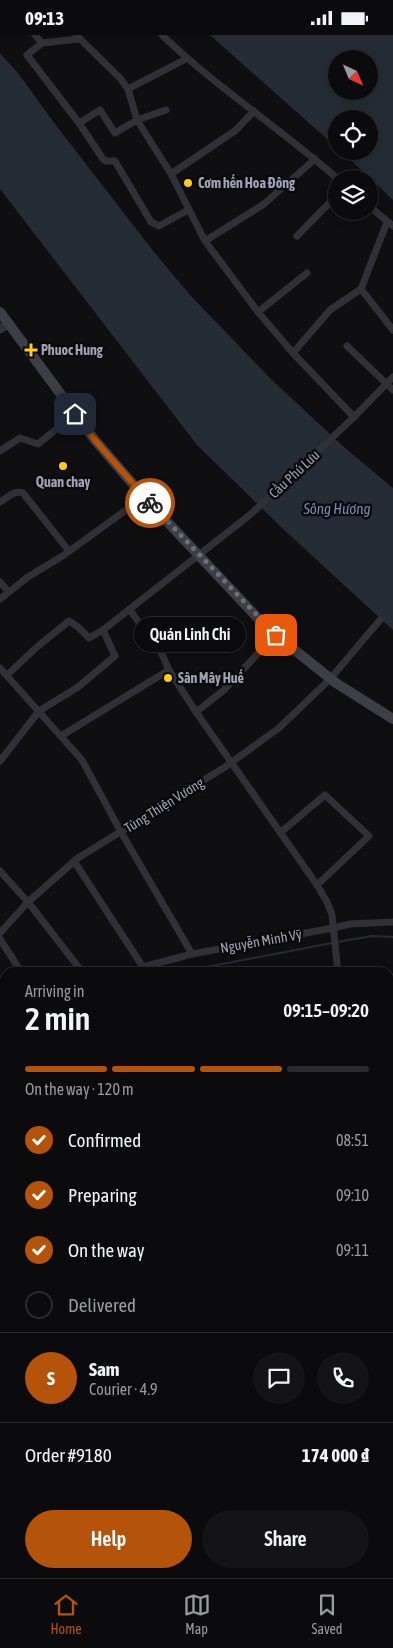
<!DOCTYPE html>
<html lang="en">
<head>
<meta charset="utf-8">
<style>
  :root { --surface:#0b0b0d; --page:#141416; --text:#f1f3f6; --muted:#9a9b9d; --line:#2b2b2e; --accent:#b45309 }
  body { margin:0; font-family:"Asap Condensed",sans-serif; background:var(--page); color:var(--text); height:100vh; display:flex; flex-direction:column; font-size:19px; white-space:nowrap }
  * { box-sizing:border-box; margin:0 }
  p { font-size:16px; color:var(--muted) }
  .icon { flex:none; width:28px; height:28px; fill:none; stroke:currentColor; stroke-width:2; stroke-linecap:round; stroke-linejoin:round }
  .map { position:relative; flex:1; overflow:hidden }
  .panel { position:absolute; left:0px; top:932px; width:394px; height:611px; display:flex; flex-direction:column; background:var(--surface); border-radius:15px 15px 0 0; box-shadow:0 2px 12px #0003,0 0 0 1px var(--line) }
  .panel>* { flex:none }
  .needle { width:32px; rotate:136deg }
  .tools { position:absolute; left:328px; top:15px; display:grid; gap:10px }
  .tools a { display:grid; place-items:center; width:50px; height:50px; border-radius:50%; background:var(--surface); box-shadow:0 2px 12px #0003,0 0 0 1px var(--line); font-size:25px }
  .pin { position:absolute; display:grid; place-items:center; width:42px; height:42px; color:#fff; margin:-21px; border-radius:10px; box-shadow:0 2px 8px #0006 }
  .courier { position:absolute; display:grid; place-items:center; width:50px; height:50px; margin:-25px; border:4px solid #b45309; border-radius:50%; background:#fff; color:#222; box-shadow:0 1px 6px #0007 }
  .bubble { position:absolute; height:35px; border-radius:18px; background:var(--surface); box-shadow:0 2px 12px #0003,0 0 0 1px var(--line); font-size:16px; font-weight:600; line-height:35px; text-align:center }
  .overview em { font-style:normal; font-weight:600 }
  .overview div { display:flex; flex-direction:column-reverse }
  .overview { display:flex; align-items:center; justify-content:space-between; height:85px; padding:0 25px }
  h1 { font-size:32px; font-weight:600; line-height:38px }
  .bar { display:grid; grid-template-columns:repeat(4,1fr); gap:8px 5px; align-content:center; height:60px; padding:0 25px }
  .bar i { height:6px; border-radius:4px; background:var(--line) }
  .bar .current { background:var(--accent) }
  .bar p { grid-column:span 4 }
  .line { display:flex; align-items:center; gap:12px; padding:0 25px; border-top:1px solid var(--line) }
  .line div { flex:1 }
  .round { display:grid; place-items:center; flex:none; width:52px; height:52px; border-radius:26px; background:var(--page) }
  ol { padding:0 25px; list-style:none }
  li { display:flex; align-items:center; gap:15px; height:55px }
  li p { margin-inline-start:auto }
  li .icon { padding:5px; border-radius:50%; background:var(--accent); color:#fff; stroke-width:4 }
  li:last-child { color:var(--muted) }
  li i { width:28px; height:28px; border:2px solid var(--line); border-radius:50% }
  .cta { display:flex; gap:10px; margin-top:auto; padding:10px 25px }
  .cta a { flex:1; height:58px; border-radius:30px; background:var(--accent); color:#fff; font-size:20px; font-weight:600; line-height:58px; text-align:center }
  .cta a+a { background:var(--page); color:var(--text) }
  .status { display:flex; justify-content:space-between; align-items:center; height:35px; padding:0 25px; background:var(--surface); direction:ltr }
  .status svg { height:14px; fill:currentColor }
  .tabs { display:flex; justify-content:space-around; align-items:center; height:70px; border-top:1px solid var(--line); background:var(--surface); font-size:14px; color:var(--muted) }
  .tabs a { display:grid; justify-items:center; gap:2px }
  .tabs .current { color:var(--accent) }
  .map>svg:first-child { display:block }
  .water { fill:#252c35; fill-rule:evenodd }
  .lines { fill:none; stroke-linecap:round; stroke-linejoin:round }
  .stream { stroke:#252c35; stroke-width:2 }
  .minor { stroke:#303036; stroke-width:7 }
  .tertiary { stroke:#303036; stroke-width:9 }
  .secondary { stroke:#3e3f46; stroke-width:10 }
  .primary { stroke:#4c4d55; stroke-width:11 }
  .done { stroke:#6d6f7a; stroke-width:5; stroke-dasharray:0 9 }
  .route { stroke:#b45309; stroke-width:6 }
  .poi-dot { fill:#ffcb19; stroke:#0a0a0c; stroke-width:2 }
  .labels { text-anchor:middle; stroke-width:5; stroke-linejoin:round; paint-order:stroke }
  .poi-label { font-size:14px; font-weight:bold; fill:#9fa3b3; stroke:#0a0a0c; text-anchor:start }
  .street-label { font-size:14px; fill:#9fa3b3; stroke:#0a0a0c }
  .water-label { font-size:15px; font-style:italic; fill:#718db3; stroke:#0a0a0c }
</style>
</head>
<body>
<div class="status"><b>09:13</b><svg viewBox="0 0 49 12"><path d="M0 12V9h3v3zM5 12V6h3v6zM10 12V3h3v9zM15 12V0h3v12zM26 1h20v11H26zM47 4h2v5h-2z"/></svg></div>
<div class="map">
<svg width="393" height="1543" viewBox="0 0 393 1543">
  <rect width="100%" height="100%" fill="#0f0f11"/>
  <g class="water">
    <path d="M210,0h183v165l-52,-49h28v-32h-33v28zM336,24h33v32h-33z"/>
    <path d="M0,18l18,20 37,51 99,128 36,43 82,85 73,68 48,40v142l-111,-102 -85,-83 -197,-256z"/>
  </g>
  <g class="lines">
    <g class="stream">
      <path d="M337,907l35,-6 21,1"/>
      <path d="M175,938l157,-30"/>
      <path d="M0,1030l5,-3"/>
    </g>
    <g class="minor">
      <path d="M35,0l7,8"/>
      <path d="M76,0l44,43 8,11 9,31 34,54 34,67 53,71 35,41 61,64"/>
      <path d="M162,0c54,52 119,94 176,144"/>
      <path d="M79,4l-37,4 -15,12 52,68 24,36 3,2h9l36,61 8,4 29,-16"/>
      <path d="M128,54l58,-30"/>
      <path d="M79,88l21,-13 15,23 22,-13 29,-10"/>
      <path d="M171,139l65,-44 18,-19"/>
      <path d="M369,171l24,20"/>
      <path d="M297,201l39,-40"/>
      <path d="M205,206l59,-37 51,-45"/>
      <path d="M361,254l32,41"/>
      <path d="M258,277l49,-39"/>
      <path d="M347,311l46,44"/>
      <path d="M293,318l37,-43 31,-21 26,-67"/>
      <path d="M0,416l20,-13 18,6 37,-30"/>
      <path d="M0,467c7,-4 14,-12 23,-9l46,58"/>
      <path d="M0,547l9,10"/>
      <path d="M0,564l28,-22 36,-22 80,-58"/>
      <path d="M129,574l32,43 8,18 27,42 121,173 10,17 5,13 6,58"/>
      <path d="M0,633l82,92 39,72 71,122"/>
      <path d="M7,640l30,-28 32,-26 9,6 11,11 14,-8 148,-116 103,-97 39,-40"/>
      <path d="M196,677l28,-22 51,-55"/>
      <path d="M61,701l108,-66"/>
      <path d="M0,726l39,-50 39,-24 37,-31 -12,-26"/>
      <path d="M281,797l44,-37 44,41 -52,49"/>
      <path d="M74,826l69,106"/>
      <path d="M0,836l28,31 55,71"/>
      <path d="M0,898l28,-31 50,-44 147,-91 54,-39 51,-49 50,-59"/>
      <path d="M0,904l22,34"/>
      <path d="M132,938l11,-6 49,-13 141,-26 17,-4 43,-2"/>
      <path d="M389,959l4,1"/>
      <path d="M0,970l5,-3"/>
      <path d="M0,1018l5,-3"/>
      <path d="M0,1084l5,-3"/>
      <path d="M389,1202l4,6"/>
      <path d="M0,1272l5,-4"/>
      <path d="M0,1317l5,6"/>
      <path d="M389,1345l4,-2"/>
      <path d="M0,1435l5,5"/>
      <path d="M389,1439l4,3"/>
      <path d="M0,1491l5,-7"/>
      <path d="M0,1526l5,4"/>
      <path d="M0,1538l7,5"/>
      <path d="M18,1539l5,4"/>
      <path d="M103,1539l4,4"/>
      <path d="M182,1539l4,4"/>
      <path d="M365,1539l4,4"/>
      <path d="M164,1543l3,-4"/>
      <path d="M292,1543l3,-4"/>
    </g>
    <path class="tertiary" d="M0,294l9,-6"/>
    <path class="secondary" d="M0,277l94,127 50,58 123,131 69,55 57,36"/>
    <g class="primary">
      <path d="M0,1157l5,10"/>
      <path d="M0,1181l5,9"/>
      <path d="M261,1539l5,4"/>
      <path d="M277,1539l4,4"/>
    </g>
  </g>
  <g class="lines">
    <path class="done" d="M150,468l126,132"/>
    <path class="route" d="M75,379l19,25 56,64"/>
  </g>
  <g class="poi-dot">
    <circle cx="188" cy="148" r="5"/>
    <path d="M28.5 307.5h5v5h5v5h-5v5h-5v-5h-5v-5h5z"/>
    <circle cx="63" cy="431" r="5"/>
    <circle cx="168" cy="643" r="5"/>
  </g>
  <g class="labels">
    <g class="poi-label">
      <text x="198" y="153">Cơm hến Hoa Đông</text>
      <text x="41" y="320">Phuoc Hung</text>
      <text x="63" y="452" text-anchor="middle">Quan chay</text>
      <text x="178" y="648">Sân Mây Huế</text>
    </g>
    <g class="street-label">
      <text transform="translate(294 439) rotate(-43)" y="5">Cầu Phú Lưu</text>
      <text transform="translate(164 770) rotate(-32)" y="5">Tùng Thiện Vương</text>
      <text transform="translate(261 906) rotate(-10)" y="5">Nguyễn Minh Vỹ</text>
    </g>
    <g class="water-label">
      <text x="337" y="479">Sông Hương</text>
    </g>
  </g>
</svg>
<div class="tools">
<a><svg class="needle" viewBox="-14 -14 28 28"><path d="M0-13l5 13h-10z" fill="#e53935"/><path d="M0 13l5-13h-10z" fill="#9a9b9d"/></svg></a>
<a><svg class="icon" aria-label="locate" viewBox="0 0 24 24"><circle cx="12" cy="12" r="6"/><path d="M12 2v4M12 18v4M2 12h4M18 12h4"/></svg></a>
<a><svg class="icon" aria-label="layers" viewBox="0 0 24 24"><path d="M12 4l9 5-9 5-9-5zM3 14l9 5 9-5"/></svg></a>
</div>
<div class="pin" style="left:276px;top:600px;background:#ea580c"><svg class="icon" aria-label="bag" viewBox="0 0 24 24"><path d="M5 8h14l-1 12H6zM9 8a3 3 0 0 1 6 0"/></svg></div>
<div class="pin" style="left:75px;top:379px;background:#1f2937"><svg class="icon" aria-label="home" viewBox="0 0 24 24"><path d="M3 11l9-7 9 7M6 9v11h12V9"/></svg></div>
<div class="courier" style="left:150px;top:468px"><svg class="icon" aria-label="bike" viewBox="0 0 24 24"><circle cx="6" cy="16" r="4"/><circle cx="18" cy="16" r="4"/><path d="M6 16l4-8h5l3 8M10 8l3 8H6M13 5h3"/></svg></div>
<div class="bubble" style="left:134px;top:582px;width:112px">Quán Linh Chi</div>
<section class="panel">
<div class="overview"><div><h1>2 min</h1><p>Arriving in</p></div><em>09:15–09:20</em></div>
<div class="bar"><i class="current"></i><i class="current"></i><i class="current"></i><i></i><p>On the way · 120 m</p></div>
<ol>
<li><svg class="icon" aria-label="check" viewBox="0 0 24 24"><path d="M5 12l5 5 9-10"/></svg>Confirmed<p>08:51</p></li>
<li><svg class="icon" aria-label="check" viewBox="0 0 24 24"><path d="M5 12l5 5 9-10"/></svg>Preparing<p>09:10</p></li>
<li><svg class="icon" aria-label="check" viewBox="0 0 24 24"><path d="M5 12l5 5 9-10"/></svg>On the way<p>09:11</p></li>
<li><i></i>Delivered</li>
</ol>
<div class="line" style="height:90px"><b class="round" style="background:var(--accent);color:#fff">S</b><div><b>Sam</b><p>Courier · 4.9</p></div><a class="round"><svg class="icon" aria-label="chat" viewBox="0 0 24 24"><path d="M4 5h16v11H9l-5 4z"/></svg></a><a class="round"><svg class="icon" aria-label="phone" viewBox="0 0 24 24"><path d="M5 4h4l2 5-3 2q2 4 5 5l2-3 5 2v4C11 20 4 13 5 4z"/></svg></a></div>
<div class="line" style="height:65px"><div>Order #9180</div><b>174 000 ₫</b></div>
<div class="cta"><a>Help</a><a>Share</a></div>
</section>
</div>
<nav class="tabs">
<a class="current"><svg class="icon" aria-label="home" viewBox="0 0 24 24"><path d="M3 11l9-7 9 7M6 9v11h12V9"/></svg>Home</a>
<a><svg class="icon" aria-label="map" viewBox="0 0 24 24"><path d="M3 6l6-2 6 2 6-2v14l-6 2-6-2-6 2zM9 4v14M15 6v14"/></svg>Map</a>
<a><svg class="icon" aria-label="saved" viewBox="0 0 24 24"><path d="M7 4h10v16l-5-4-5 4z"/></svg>Saved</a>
</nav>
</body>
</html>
